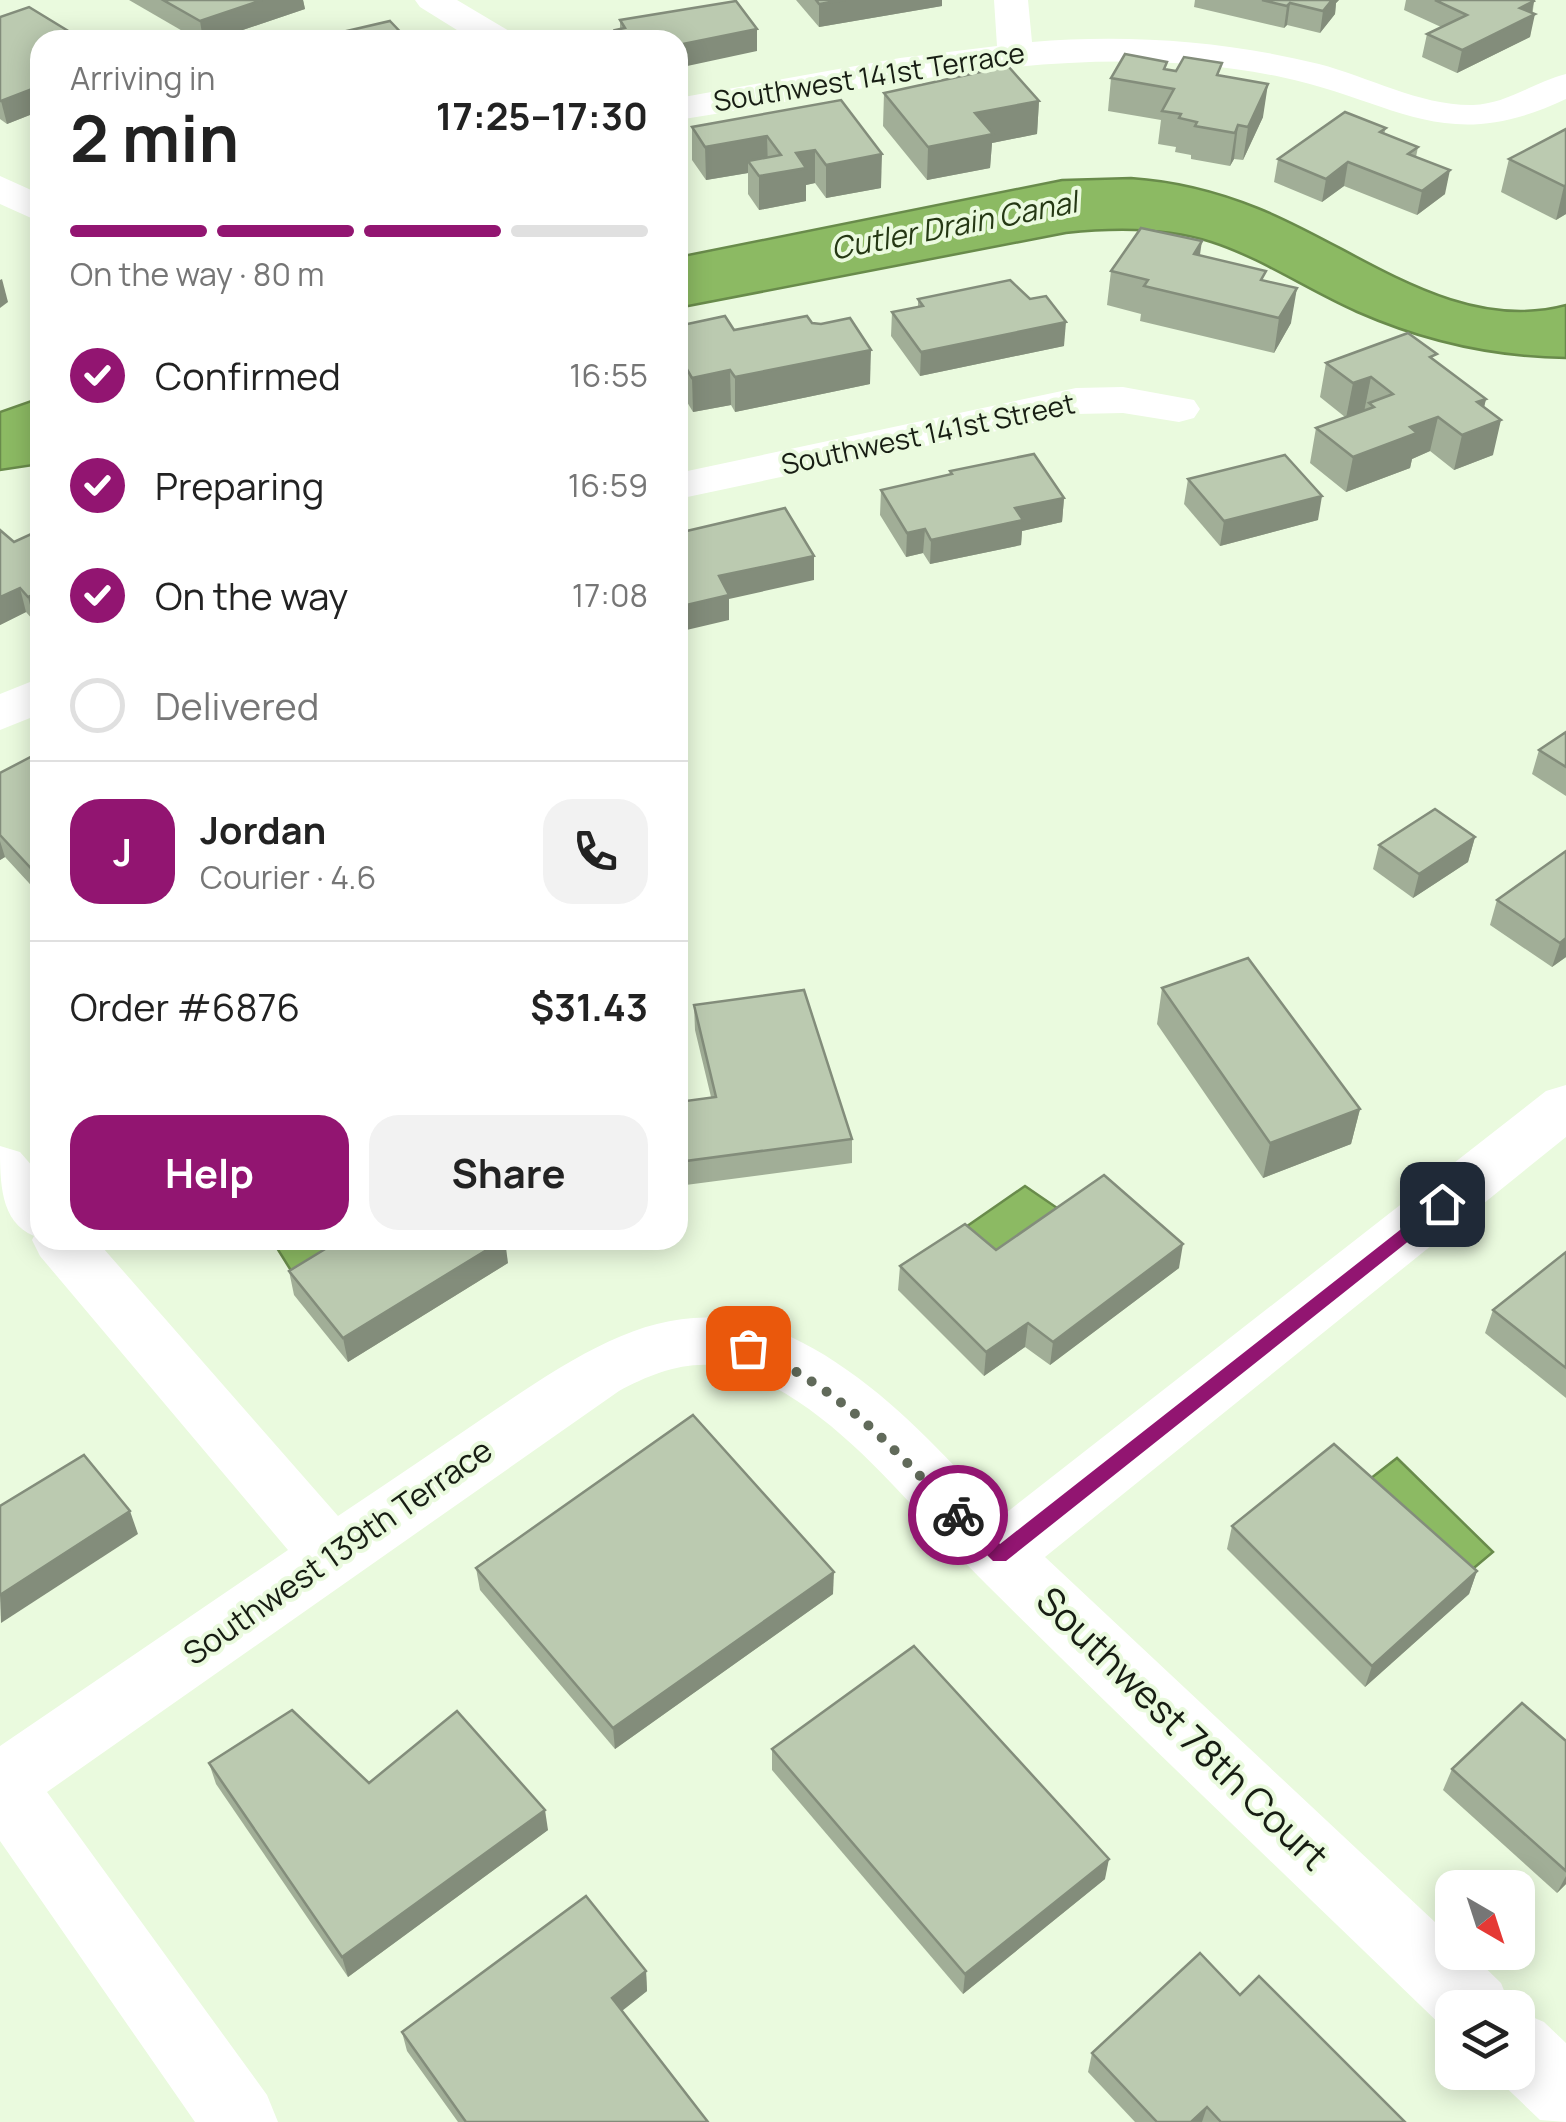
<!DOCTYPE html>
<html lang="en">
<head>
<meta charset="utf-8">
<style>
  :root { --surface:#fff; --page:#f2f2f2; --text:#222; --muted:#767676; --line:#e0e0e0; --accent:#921571 }
  body { margin:0; font-family:Manrope,sans-serif; background:var(--page); color:var(--text); height:100vh; display:flex; flex-direction:column; font-size:38px; white-space:nowrap }
  * { box-sizing:border-box; margin:0 }
  p { font-size:32px; color:var(--muted) }
  .icon { flex:none; width:55px; height:55px; fill:none; stroke:currentColor; stroke-width:2; stroke-linecap:round; stroke-linejoin:round }
  .map { position:relative; flex:1; overflow:hidden }
  .drawer { position:absolute; left:30px; top:30px; width:658px; height:1220px; display:flex; flex-direction:column; background:var(--surface); border-radius:30px; box-shadow:0 5px 25px #0003 }
  .drawer>* { flex:none }
  .needle { width:65px; rotate:141deg }
  .buttons { position:absolute; left:1435px; top:1870px; display:grid; gap:20px }
  .buttons a { display:grid; place-items:center; width:100px; height:100px; border-radius:20px; background:var(--surface); box-shadow:0 5px 25px #0003; font-size:50px }
  .pin { position:absolute; display:grid; place-items:center; width:85px; height:85px; color:#fff; margin:-42px; border-radius:20px; box-shadow:0 5px 15px #0006 }
  .courier { position:absolute; display:grid; place-items:center; width:100px; height:100px; margin:-50px; border:8px solid #921571; border-radius:50%; background:#fff; color:#222; box-shadow:0 2px 12px #0007 }
  .headline em { font-style:normal; font-weight:700 }
  .headline div { display:flex; flex-direction:column-reverse }
  .headline { display:flex; align-items:center; justify-content:space-between; height:170px; padding:0 40px }
  h1 { font-size:65px; font-weight:700; line-height:75px }
  .bar { display:grid; grid-template-columns:repeat(4,1fr); gap:15px 10px; align-content:center; height:120px; padding:0 40px }
  .bar i { height:12px; border-radius:8px; background:var(--line) }
  .bar .current { background:var(--accent) }
  .bar p { grid-column:span 4 }
  .line { display:flex; align-items:center; gap:25px; padding:0 40px; border-top:2px solid var(--line) }
  .line div { flex:1 }
  .round { display:grid; place-items:center; flex:none; width:105px; height:105px; border-radius:30px; background:var(--page) }
  ol { padding:0 40px; list-style:none }
  li { display:flex; align-items:center; gap:30px; height:110px }
  li p { margin-inline-start:auto }
  li .icon { padding:10px; border-radius:50%; background:var(--accent); color:#fff; stroke-width:4 }
  li:last-child { color:var(--muted) }
  li i { width:55px; height:55px; border:5px solid var(--line); border-radius:50% }
  .action { display:flex; gap:20px; margin-top:auto; padding:20px 40px }
  .action a { flex:1; height:115px; border-radius:30px; background:var(--accent); color:#fff; font-size:40px; font-weight:700; line-height:115px; text-align:center }
  .action a+a { background:var(--page); color:var(--text) }
  .map>svg:first-child { display:block }
  .water { fill:#8cba63; stroke:#698b4b; stroke-width:2.5 }
  .lines { fill:none; stroke-linecap:round; stroke-linejoin:round }
  .minor { fill:#fff; fill-rule:evenodd }
  .wall { fill:#a1ae97 }
  .shaded-wall { fill:#838d7b }
  .building { fill:#bbcab0; stroke:#838d7b; stroke-width:2.5 }
  .route { fill:#921571 }
  .done { stroke:#616a5a; stroke-width:10; stroke-dasharray:0 18 }
  .labels { text-anchor:middle; stroke-width:8; stroke-linejoin:round; paint-order:stroke }
  .far-street-label { font-size:28px; fill:#171d13; stroke:#eafade }
  .far-water-label { font-size:30px; font-style:italic; fill:#253814; stroke:#eafade }
  .street-label { font-size:32px; fill:#171d13; stroke:#eafade }
  .near-street-label { font-size:38px; fill:#171d13; stroke:#eafade }
</style>
</head>
<body>
<div class="map">
<svg width="1566" height="2122" viewBox="0 0 1566 2122">
  <rect width="100%" height="100%" fill="#eafade"/>
  <g class="water">
    <path d="M1131,178c45,3 85,13 127,30 97,38 197,127 308,97v53c-74,-1 -141,-16 -209,-46 -48,-21 -96,-54 -146,-70 -46,-15 -98,-14 -145,-9l-388,75v-51l384,-77z"/>
    <path d="M40,398v66l-40,6v-58z"/>
    <path d="M1025,1186l35,24 -62,47 -38,-26z"/>
    <path d="M272,1240h85l-62,37z"/>
    <path d="M1397,1458l96,94 -24,20 -103,-90z"/>
  </g>
  <g class="lines">
    <g class="minor">
      <path d="M415,0h42l54,32 5,8h-43l-53,-33z"/>
      <path d="M994,0h34l4,42c96,-8 194,-1 287,22 50,13 102,42 154,41 34,-1 61,-23 93,-31v25c-122,58 -170,2 -285,-22 -204,-42 -403,12 -603,43v-22l222,-40 97,-12z"/>
      <path d="M0,176l40,18v28l-40,-18z"/>
      <path d="M1123,387l71,13 6,9 -6,9 -15,4 -56,-9 -47,1 -398,85v-26l398,-85z"/>
      <path d="M40,678v36l-40,16v-36z"/>
      <path d="M1566,1085v52l-521,420 407,381v14h17l32,31 10,25h-59v27l-3,-2c-154,-149 -310,-297 -463,-449 -75,-74 -143,-172 -244,-212 -42,-17 -86,-1 -123,19l-572,401 220,303 11,27h-83l-195,-281v-95l288,-196 -248,-294 -8,-16 2,-4c-34,-14 -34,-54 -34,-90l20,6 20,23v65h56l242,276c53,-35 105,-71 157,-106 124,-84 214,-138 352,-40 59,41 106,95 155,146l544,-425z"/>
      <path d="M1518,2011l26,11 22,21v79l-26,-2 -48,-46 26,-2z"/>
    </g>
  </g>
  <g class="wall">
    <path d="M129,0h174l2,9 -92,31h-15z"/>
    <path d="M796,0h146v6l-123,21z"/>
    <path d="M1195,0h144l-3,3 -1,11 -15,19 -33,-8 -3,3 -90,-21z"/>
    <path d="M1406,0h127l1,1 -4,36 -73,36 -35,-16 5,-23 14,-7 -37,-17z"/>
    <path d="M0,17l40,23v71l-33,13 -7,-5z"/>
    <path d="M620,20l137,9v22l-79,-11h-63v-10l5,-1z"/>
    <path d="M1166,70l55,6 42,41 -20,43 -9,-1 -4,7 -39,-7v-4l-16,-3 1,-5 -18,-3 3,-24 -53,-9 3,-33z"/>
    <path d="M884,93l155,8 -2,33 -45,9 -2,25 -63,12 -44,-54z"/>
    <path d="M841,100l40,88 -55,10 -11,-15 -9,2v16l-47,9 -11,-16v-21l-42,7 -14,-20v-33z"/>
    <path d="M1386,128l-2,6 34,13 -2,10 29,37 -28,21 -73,-29 -22,16 -48,-20 4,-23z"/>
    <path d="M1566,129v85l-10,6 -55,-28 8,-33z"/>
    <path d="M1200,256l64,25 27,42 -17,30 -134,-32 1,-7 -34,-9 4,-34z"/>
    <path d="M918,299l146,47 -144,30 -29,-40 1,-24 26,-5z"/>
    <path d="M812,323l58,61 -135,28 -4,-7 -38,7 -15,-25v-61l56,4z"/>
    <path d="M1436,361l50,38 -2,8 9,48 -39,15 -24,-19 -18,8 -2,9 -64,24 -36,-29 6,-35 29,-11 -25,-20 6,-34z"/>
    <path d="M950,471l114,27 -2,24 -40,9 -1,14 -91,19 -7,-11 -17,4 -26,-42 1,-25 69,-15z"/>
    <path d="M1188,479l130,41 -98,26 -36,-42z"/>
    <path d="M40,530v89l-6,2 -8,-9 -26,13 14,-83z"/>
    <path d="M1566,732v64l-34,-22 7,-24z"/>
    <path d="M40,752v143l-35,-38 -5,3v-87z"/>
    <path d="M1475,837l-7,25 -55,36 -40,-29 6,-24z"/>
    <path d="M1566,851v106l-14,10 -62,-42 7,-25z"/>
    <path d="M1162,988l198,121 -9,35 -88,34 -106,-154z"/>
    <path d="M694,1005l158,134v24l-174,23v-84l33,-5 -16,-67z"/>
    <path d="M996,1250l183,18 -129,97 -25,-18 -41,29 -86,-86 2,-24z"/>
    <path d="M1566,1252v146l-81,-65 8,-23z"/>
    <path d="M508,1263l-160,99 -54,-67 -5,-24z"/>
    <path d="M1232,1526l245,45 -8,23 -104,93 -138,-138z"/>
    <path d="M476,1568l357,26 -218,155 -135,-159z"/>
    <path d="M1566,1741v143l-9,9 -114,-103 9,-21z"/>
    <path d="M772,1749l333,130 -142,115 -191,-224z"/>
    <path d="M209,1763l160,20 179,47 -200,147 -132,-193z"/>
    <path d="M646,1971l1,20 -25,20 86,111h-250l-51,-71 -5,-19z"/>
    <path d="M1240,1995l165,127h-270l-47,-50 4,-19z"/>
  </g>
  <g class="shaded-wall">
    <path d="M262,0h41l2,9 -92,31h-10l-3,-19z"/>
    <path d="M845,0h97v6l-123,21v-23z"/>
    <path d="M1331,0h8l-3,3 -1,11 -15,19 3,-22z"/>
    <path d="M1534,1l-3,15 4,-2 -5,23 -73,36 5,-23 58,-42z"/>
    <path d="M1290,3l-3,22 -3,3 3,-22z"/>
    <path d="M757,29v22l-79,17v-23z"/>
    <path d="M1268,84l-5,33 -20,43 5,-33z"/>
    <path d="M40,86v25l-33,13 -6,-23z"/>
    <path d="M1039,101l-2,33 -45,9 -2,25 -63,12 1,-33 47,-34z"/>
    <path d="M1238,125l-4,34 -4,7 5,-33z"/>
    <path d="M767,136l1,33 -20,-8v12l-42,7 -1,-33z"/>
    <path d="M815,150v33l-9,2v16l-47,9v-34l37,-23z"/>
    <path d="M882,154l-1,34 -55,10v-33z"/>
    <path d="M1348,162l-4,24 -22,16 4,-23z"/>
    <path d="M1450,170l-5,24 -28,21 5,-24z"/>
    <path d="M1566,185v29l-10,6 8,-34z"/>
    <path d="M1202,241l-5,34 -3,-21z"/>
    <path d="M2,279l6,23 -8,6v-28z"/>
    <path d="M1297,288l-6,35 -17,30 5,-35z"/>
    <path d="M1066,322l-2,24 -144,30 1,-24z"/>
    <path d="M871,350l-1,34 -135,28v-35z"/>
    <path d="M730,370l1,35 -38,7 -1,-34z"/>
    <path d="M1371,377l-7,35 -18,6 7,-35z"/>
    <path d="M1486,399l-7,29 22,-8 -8,35 -39,15 8,-35 15,-33z"/>
    <path d="M1438,417l-8,34 -18,8 -2,9 -64,24 7,-35 57,-30z"/>
    <path d="M1322,496l-4,24 -98,26 4,-25z"/>
    <path d="M1064,498l-2,24 -40,9 -1,14 -91,19 1,-24 84,-32z"/>
    <path d="M925,529l-2,24 -17,4 1,-24z"/>
    <path d="M814,556v24l-85,19v21l-51,12v-25l41,-31z"/>
    <path d="M20,588l6,24 -26,13v-28z"/>
    <path d="M40,591v28l-6,2 -6,-24z"/>
    <path d="M1475,837l-7,25 -55,36 6,-24z"/>
    <path d="M0,841l5,16 -5,3z"/>
    <path d="M1566,938v19l-14,10 8,-24z"/>
    <path d="M1360,1109l-9,35 -88,34 7,-35z"/>
    <path d="M503,1240h2l3,23 -160,99 -5,-24z"/>
    <path d="M1183,1244l-4,24 -129,97 3,-23z"/>
    <path d="M1028,1323l-3,24 -41,29 2,-24z"/>
    <path d="M130,1511l8,23 -137,89 -1,-28z"/>
    <path d="M1477,1571l-8,23 -104,93 7,-21z"/>
    <path d="M834,1572l-1,22 -218,155 -2,-21z"/>
    <path d="M545,1810l3,20 -200,147 -6,-20z"/>
    <path d="M1109,1859l-4,20 -142,115 2,-20z"/>
    <path d="M1566,1876v8l-9,9z"/>
    <path d="M646,1971l1,20 -33,26 -2,-19z"/>
    <path d="M1207,2107l-5,15h-11z"/>
  </g>
  <g class="building">
    <path d="M163,0h99l-62,21z"/>
    <path d="M816,0h29l-26,4z"/>
    <path d="M1262,0h70l-9,11 -33,-8 -3,3z"/>
    <path d="M1435,0h98l1,1 -14,7 15,6 -73,36 -35,-16 40,-19z"/>
    <path d="M736,1l21,28 -79,16v-5h-56l-7,-10 10,-2 -5,-8z"/>
    <path d="M29,7l54,33h-43v46l-39,15 -1,-1v-83z"/>
    <path d="M390,21l18,19h-100z"/>
    <path d="M1125,54l42,8 -3,7 12,2 8,-14 38,6 -5,12 51,9 -20,43 -10,-2 -3,8 -40,-7 2,-4 -18,-4 2,-4 -19,-3 12,-22 -63,-11z"/>
    <path d="M1008,66l31,35 -64,12 18,21 -65,13 -44,-54z"/>
    <path d="M841,100l41,54 -56,11 -11,-15 -19,3 10,15 -47,8 -11,-15 33,-6 -14,-19 -62,11 -13,-20z"/>
    <path d="M1345,112l41,16 -6,4 38,15 -10,7 42,16 -28,21 -74,-29 -22,17 -48,-20z"/>
    <path d="M1566,129v56l-2,1 -55,-27z"/>
    <path d="M1141,228l61,13 -8,13 72,17 -5,9 36,8 -18,30 -135,-32 4,-6 -37,-9z"/>
    <path d="M1010,280l20,19 16,-3 20,26 -145,30 -29,-40 31,-6 -5,-7z"/>
    <path d="M725,316l9,14 73,-14 5,7 9,1 29,-6 21,32 -136,27 -5,-7 -38,8 -14,-24v-28z"/>
    <path d="M1408,333l29,21 -7,3 56,42 -9,3 24,18 -39,15 -24,-18 -28,10 7,6 -64,24 -37,-29 58,-21 -5,-4 24,-9 -22,-17 -18,6 -27,-20z"/>
    <path d="M1034,454l30,44 -49,10 8,12 -92,20 -6,-11 -18,4 -26,-43 71,-16 -2,-3z"/>
    <path d="M1285,455l37,41 -98,25 -36,-42z"/>
    <path d="M785,508l29,48 -95,20 10,19 -51,12v-74z"/>
    <path d="M0,530l14,12 26,-12v61l-12,6 -8,-9 -20,9z"/>
    <path d="M1566,732v35l-27,-17z"/>
    <path d="M40,752v126l-40,-43v-62z"/>
    <path d="M1435,809l40,28 -56,37 -40,-29z"/>
    <path d="M1566,851v87l-6,5 -63,-43z"/>
    <path d="M1248,958l112,151 -90,34 -108,-155z"/>
    <path d="M804,990l48,149 -174,23v-60l38,-5 -22,-92z"/>
    <path d="M1104,1175l79,69 -130,98 -25,-19 -42,29 -86,-86 65,-42 31,26z"/>
    <path d="M340,1240h163l-160,98 -54,-67z"/>
    <path d="M1566,1252v116l-73,-58z"/>
    <path d="M693,1415l141,157 -221,156 -137,-160z"/>
    <path d="M1334,1444l143,127 -105,95 -140,-140z"/>
    <path d="M84,1455l46,56 -130,84v-89z"/>
    <path d="M914,1646l195,213 -144,115 -193,-225z"/>
    <path d="M1522,1703l44,38v130l-114,-102z"/>
    <path d="M292,1710l77,73 88,-72 88,99 -203,147 -133,-194z"/>
    <path d="M586,1896l60,75 -34,27 96,124h-242l-64,-90z"/>
    <path d="M1200,1953l40,42 19,-19 146,146h-184l-14,-15 -16,15h-34l-65,-69z"/>
  </g>
  <path class="route" d="M1442,1197l9,7 -2,5 -443,352h-13l-41,-41v-11h13l35,35z"/>
  <g class="lines">
    <path class="done" d="M748,1348c92,38 142,98 210,167"/>
  </g>
  <g class="labels">
    <g class="far-street-label">
      <text transform="translate(869 77) rotate(-9)" y="10">Southwest 141st Terrace</text>
      <text transform="translate(928 434) rotate(-12)" y="10">Southwest 141st Street</text>
    </g>
    <g class="far-water-label">
      <text transform="translate(954 226) rotate(-11)" y="10">Cutler Drain Canal</text>
    </g>
    <g class="street-label">
      <text transform="translate(338 1552) rotate(-35)" y="11">Southwest 139th Terrace</text>
    </g>
    <g class="near-street-label">
      <text transform="translate(1182 1729) rotate(44)" y="13">Southwest 78th Court</text>
    </g>
  </g>
</svg>
<div class="buttons">
<a><svg class="needle" viewBox="-14 -14 28 28"><path d="M0-13l5 13h-10z" fill="#e53935"/><path d="M0 13l5-13h-10z" fill="#767676"/></svg></a>
<a><svg class="icon" aria-label="layers" viewBox="0 0 24 24"><path d="M12 4l9 5-9 5-9-5zM3 14l9 5 9-5"/></svg></a>
</div>
<div class="pin" style="left:748px;top:1348px;background:#ea580c"><svg class="icon" aria-label="bag" viewBox="0 0 24 24"><path d="M5 8h14l-1 12H6zM9 8a3 3 0 0 1 6 0"/></svg></div>
<div class="pin" style="left:1442px;top:1204px;background:#1f2937"><svg class="icon" aria-label="home" viewBox="0 0 24 24"><path d="M3 11l9-7 9 7M6 9v11h12V9"/></svg></div>
<div class="courier" style="left:958px;top:1515px"><svg class="icon" aria-label="bike" viewBox="0 0 24 24"><circle cx="6" cy="16" r="4"/><circle cx="18" cy="16" r="4"/><path d="M6 16l4-8h5l3 8M10 8l3 8H6M13 5h3"/></svg></div>
<section class="drawer">
<div class="headline"><div><h1>2 min</h1><p>Arriving in</p></div><em>17:25–17:30</em></div>
<div class="bar"><i class="current"></i><i class="current"></i><i class="current"></i><i></i><p>On the way · 80 m</p></div>
<ol>
<li><svg class="icon" aria-label="check" viewBox="0 0 24 24"><path d="M5 12l5 5 9-10"/></svg>Confirmed<p>16:55</p></li>
<li><svg class="icon" aria-label="check" viewBox="0 0 24 24"><path d="M5 12l5 5 9-10"/></svg>Preparing<p>16:59</p></li>
<li><svg class="icon" aria-label="check" viewBox="0 0 24 24"><path d="M5 12l5 5 9-10"/></svg>On the way<p>17:08</p></li>
<li><i></i>Delivered</li>
</ol>
<div class="line" style="height:180px"><b class="round" style="background:var(--accent);color:#fff">J</b><div><b>Jordan</b><p>Courier · 4.6</p></div><a class="round"><svg class="icon" aria-label="phone" viewBox="0 0 24 24"><path d="M5 4h4l2 5-3 2q2 4 5 5l2-3 5 2v4C11 20 4 13 5 4z"/></svg></a></div>
<div class="line" style="height:130px"><div>Order #6876</div><b>$31.43</b></div>
<div class="action"><a>Help</a><a>Share</a></div>
</section>
</div>
</body>
</html>
